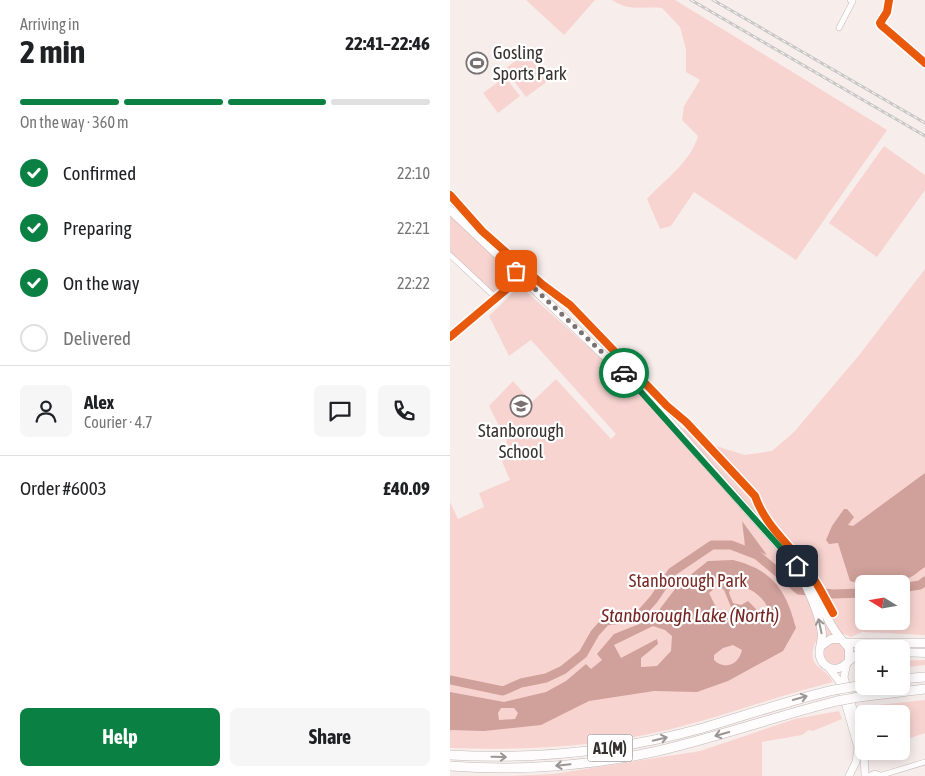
<!DOCTYPE html>
<html lang="en">
<head>
<meta charset="utf-8">
<style>
  :root { --surface:#fff; --page:#f6f6f6; --text:#202124; --muted:#757577; --line:#e0e0e0; --accent:#0b8043 }
  body { margin:0; font-family:"Asap Condensed",sans-serif; background:var(--page); color:var(--text); height:100vh; display:flex; flex-direction:column; font-size:19px; white-space:nowrap }
  * { box-sizing:border-box; margin:0 }
  p { font-size:16px; color:var(--muted) }
  .icon { flex:none; width:28px; height:28px; fill:none; stroke:currentColor; stroke-width:2; stroke-linecap:round; stroke-linejoin:round }
  .map { position:relative; flex:1; overflow:hidden }
  .panel { display:flex; flex-direction:column; background:var(--surface); width:450px }
  .panel>* { flex:none }
  .needle { width:32px; rotate:281deg }
  .tools { position:absolute; left:405px; top:575px; display:grid; gap:10px }
  .tools a { display:grid; place-items:center; width:55px; height:55px; border-radius:8px; background:var(--surface); box-shadow:0 2px 12px #0003; font-size:25px }
  .pin { position:absolute; display:grid; place-items:center; width:42px; height:42px; color:#fff; margin:-21px; border-radius:10px; box-shadow:0 2px 8px #0006 }
  .courier { position:absolute; display:grid; place-items:center; width:50px; height:50px; margin:-25px; border:4px solid #0b8043; border-radius:50%; background:#fff; color:#222; box-shadow:0 1px 6px #0007 }
  .headline em { font-style:normal; font-weight:700 }
  .headline div { display:flex; flex-direction:column-reverse }
  .headline { display:flex; align-items:center; justify-content:space-between; height:85px; padding:0 20px }
  h1 { font-size:32px; font-weight:700; line-height:38px }
  .bar { display:grid; grid-template-columns:repeat(4,1fr); gap:8px 5px; align-content:center; height:60px; padding:0 20px }
  .bar i { height:6px; border-radius:4px; background:var(--line) }
  .bar .on { background:var(--accent) }
  .bar p { grid-column:span 4 }
  .line { display:flex; align-items:center; gap:12px; padding:0 20px; border-top:1px solid var(--line) }
  .line div { flex:1 }
  .round { display:grid; place-items:center; flex:none; width:52px; height:52px; border-radius:8px; background:var(--page) }
  ol { padding:0 20px; list-style:none }
  li { display:flex; align-items:center; gap:15px; height:55px }
  li p { margin-inline-start:auto }
  li .icon { padding:5px; border-radius:50%; background:var(--accent); color:#fff; stroke-width:4 }
  li:last-child { color:var(--muted) }
  li i { width:28px; height:28px; border:2px solid var(--line); border-radius:50% }
  .primary-button { display:flex; gap:10px; margin-top:auto; padding:10px 20px }
  .primary-button a { flex:1; height:58px; border-radius:8px; background:var(--accent); color:#fff; font-size:20px; font-weight:700; line-height:58px; text-align:center }
  .primary-button a+a { background:var(--page); color:var(--text) }
  main { display:flex; flex:1; min-height:0 }
  .map>svg:first-child { display:block }
  .green { fill:#f8d4d0; fill-rule:evenodd }
  .water { fill:#d0a09a; fill-rule:evenodd }
  .lines { fill:none; stroke-linecap:round; stroke-linejoin:round }
  .river { stroke:#d0a09a; stroke-width:9 }
  .minor-casing { stroke:#c1bab9; stroke-width:6 }
  .tertiary-casing { stroke:#c1bab9; stroke-width:8 }
  .secondary-casing { stroke:#c1bab9; stroke-width:8 }
  .primary-casing { stroke:#c1bab9; stroke-width:9 }
  .motorway-casing { stroke:#c1bab9; stroke-width:10 }
  .minor { stroke:#fefcfc; stroke-width:5 }
  .tertiary { stroke:#fefcfc; stroke-width:6 }
  .secondary { stroke:#fefcfc; stroke-width:7 }
  .primary { stroke:#fefcfc; stroke-width:8 }
  .motorway { stroke:#fefcfc; stroke-width:9 }
  .rail-casing { stroke:#cac7c7; stroke-width:3 }
  .rail { stroke:#fff; stroke-width:1; stroke-dasharray:4; stroke-linecap:butt }
  .motorway-bridge-casing { stroke:#c1bab9; stroke-width:10; stroke-linecap:butt }
  .motorway-bridge { stroke:#fefcfc; stroke-width:9 }
  .cycleway-casing { stroke:#fff; stroke-width:11 }
  .cycleway { stroke:#e8590c; stroke-width:8 }
  .oneway { stroke:#9a9696 }
  .done { stroke:#7a7271; stroke-width:5; stroke-dasharray:0 9 }
  .route { stroke:#0b8043; stroke-width:6 }
  .labels { text-anchor:middle; stroke-width:4.5; stroke-linejoin:round; paint-order:stroke }
  .shield { fill:#fff; stroke:#726e6d; stroke-width:1 }
  .shield-label { font-size:16px; font-weight:bold; fill:#36302f }
  .poi-label { font-size:18px; fill:#36302f; stroke:#fff; text-anchor:start }
  .park-label { font-size:18px; fill:#792a26; stroke:#fff }
  .water-label { font-size:19px; font-style:italic; fill:#732421; stroke:#fff }
</style>
</head>
<body>
<main>
<section class="panel">
<div class="headline"><div><h1>2 min</h1><p>Arriving in</p></div><em>22:41–22:46</em></div>
<div class="bar"><i class="on"></i><i class="on"></i><i class="on"></i><i></i><p>On the way · 360 m</p></div>
<ol>
<li><svg class="icon" aria-label="check" viewBox="0 0 24 24"><path d="M5 12l5 5 9-10"/></svg>Confirmed<p>22:10</p></li>
<li><svg class="icon" aria-label="check" viewBox="0 0 24 24"><path d="M5 12l5 5 9-10"/></svg>Preparing<p>22:21</p></li>
<li><svg class="icon" aria-label="check" viewBox="0 0 24 24"><path d="M5 12l5 5 9-10"/></svg>On the way<p>22:22</p></li>
<li><i></i>Delivered</li>
</ol>
<div class="line" style="height:90px"><a class="round"><svg class="icon" aria-label="person" viewBox="0 0 24 24"><circle cx="12" cy="8" r="4"/><path d="M4 21q1-7 8-7t8 7"/></svg></a><div><b>Alex</b><p>Courier · 4.7</p></div><a class="round"><svg class="icon" aria-label="chat" viewBox="0 0 24 24"><path d="M4 5h16v11H9l-5 4z"/></svg></a><a class="round"><svg class="icon" aria-label="phone" viewBox="0 0 24 24"><path d="M5 4h4l2 5-3 2q2 4 5 5l2-3 5 2v4C11 20 4 13 5 4z"/></svg></a></div>
<div class="line" style="height:65px"><div>Order #6003</div><b>£40.09</b></div>
<div class="primary-button"><a>Help</a><a>Share</a></div>
</section>
<div class="map">
<svg width="475" height="776" viewBox="0 0 475 776">
  <rect width="100%" height="100%" fill="#f7eeec"/>
  <g class="green">
    <path d="M76,0h69l-31,35z"/>
    <path d="M162,0h63l212,130 -91,130 -102,-68 -23,34 -11,3 -13,-30c18,-20 43,-36 51,-63l-16,-16 2,-14 16,-26 -14,-8v-23l-6,-22 -18,-19c-20,-2 -32,4 -50,-8z"/>
    <path d="M76,52l22,29 -22,16 -21,-28z"/>
    <path d="M55,77l15,19 -22,17 -15,-20z"/>
    <path d="M434,146l41,29v15l-48,67 -48,-34z"/>
    <path d="M0,213l61,59 -1,7 -12,13 -6,-1 -42,-39z"/>
    <path d="M475,269v366l-63,-3 -11,5c-13,-7 -24,-2 -36,6 -9,26 10,22 18,39 -65,16 -128,42 -194,54 -62,12 -126,14 -189,12v-246l8,17 26,-12 -5,-14 31,-13 -9,-21h-3v-11l9,-6 -18,-36 24,-25 19,21 24,-23 55,60 5,-5 -85,-94 -22,16 -20,-40 31,-30 121,108 24,27 41,17 10,8 29,9 27,-4 22,-19 66,-78zM414,584h37v37h-37z"/>
    <circle cx="385" cy="653" r="11"/>
    <path d="M475,660v5l-24,3v-7z"/>
    <path d="M475,700v33l-24,8v-27h-37v5h-2l-3,-12z"/>
    <path d="M389,711l3,8 -29,12 -4,-1 -7,5 -40,7v34h-252l43,-2 147,-23 95,-32z"/>
  </g>
  <g class="water">
    <path d="M475,473v94c-5,3 -11,9 -16,11 -18,8 -43,8 -59,3l-12,-38 -9,1 -3,-4 6,-14 12,-17h3l7,8 -6,8 5,1z"/>
    <path d="M292,521l25,34 -22,-9z"/>
    <path d="M283,560c40,10 53,30 63,68l-13,23 -55,30 -31,11 -43,-1 -65,10 -48,24 -57,6 -34,-1v-38l54,10 42,-10 20,-11 20,-17 5,5 11,-9 -5,-6 17,-20 38,-15 27,-35 29,-23zM268,586l6,4 7,17 13,6 -2,6c-21,3 -25,-10 -33,-26zM281,586c15,-1 29,7 36,20l-3,11 -7,-2 -1,-6 -8,-8 -7,4 -8,-2 -4,-10zM203,626l12,4 7,6 -1,15 -14,15 -16,1v-9l17,-14 -1,-5 -36,19 -7,-13zM283,645l9,5c-3,14 -17,21 -28,10v-5l9,-7zM51,708h13l4,5 -3,6 -16,1 -1,-7z"/>
  </g>
  <g class="lines">
    <g class="river">
      <path d="M451,588l19,-3 5,-4"/>
      <path d="M0,680l53,11 18,-8 25,-5 17,-8 20,-16 12,-21 11,-12 32,-4 16,-18 18,-27 40,-27h19l26,10 42,35 34,4 31,-1"/>
    </g>
    <g class="minor-casing">
      <g id="minor">
        <path d="M439,0l-2,12 -7,11 1,2 44,38"/>
        <path d="M389,28l14,-27 -3,-1"/>
        <path d="M0,255l46,43"/>
        <path d="M418,776l7,-3 5,2"/>
        <path d="M429,776l46,-14"/>
      </g>
    </g>
    <g class="tertiary-casing">
      <g id="tertiary">
        <path d="M58,288l19,-6"/>
        <path d="M0,337l58,-49 10,-15"/>
      </g>
    </g>
    <g class="secondary-casing">
      <g id="secondary">
        <path d="M397,663l-3,14 20,71"/>
        <path d="M379,668l10,13 19,67 -2,14 -7,14"/>
        <path d="M414,751l1,25"/>
      </g>
    </g>
    <g class="primary-casing">
      <g id="primary">
        <path d="M0,210l195,184 160,181c14,20 20,46 36,64"/>
        <path d="M353,579c8,17 17,37 19,55 0,8 -4,16 -2,23 2,7 8,11 14,12 13,0 17,-15 30,-17"/>
        <path d="M396,643h79"/>
        <path d="M371,646l10,-7h10l8,9v12"/>
        <path d="M451,652l24,1"/>
      </g>
    </g>
    <g class="motorway-casing">
      <g id="motorway">
        <path d="M451,679l24,-2"/>
        <path d="M409,697l66,-8"/>
        <path d="M0,755c85,5 170,-4 253,-27 44,-13 87,-28 131,-38"/>
        <path d="M0,766c69,5 140,0 208,-15 60,-14 119,-35 179,-50"/>
      </g>
    </g>
    <use href="#minor" class="minor"/>
    <use href="#tertiary" class="tertiary"/>
    <use href="#secondary" class="secondary"/>
    <use href="#primary" class="primary"/>
    <use href="#motorway" class="motorway"/>
    <g class="rail-casing">
      <g id="rail">
        <path d="M241,0l234,136"/>
        <path d="M263,0l212,123"/>
      </g>
    </g>
    <use href="#rail" class="rail"/>
    <g class="motorway-bridge-casing">
      <g id="motorway-bridge">
        <path d="M384,690l24,-4"/>
        <path d="M387,701l22,-4"/>
      </g>
    </g>
    <use href="#motorway-bridge" class="motorway-bridge"/>
    <g class="cycleway-casing">
      <g id="cycleway">
        <path d="M439,0l-2,12 -7,11 1,2 44,38"/>
        <path d="M0,195l32,36 61,54 27,20 97,101 19,16 69,74c10,29 32,46 50,70 11,14 19,31 28,47"/>
        <path d="M0,337l58,-49 10,-15"/>
      </g>
    </g>
    <use href="#cycleway" class="cycleway"/>
  </g>
  <defs><path id="oneway-shaft" d="M-6 0H5M1.5-3L5.5 0L1.5 3" fill="none" stroke-width="1.6" stroke-linecap="round" stroke-linejoin="round" transform="scale(1.25)"/></defs>
  <g class="oneway">
    <use href="#oneway-shaft" transform="translate(370 626) rotate(-102)"/>
    <use href="#oneway-shaft" transform="translate(350 698) rotate(-16)"/>
    <use href="#oneway-shaft" transform="translate(272 734) rotate(164)"/>
    <use href="#oneway-shaft" transform="translate(210 739) rotate(-13)"/>
    <use href="#oneway-shaft" transform="translate(49 757) rotate(1)"/>
    <use href="#oneway-shaft" transform="translate(113 765) rotate(174)"/>
  </g>
  <g class="lines">
    <path class="done" d="M66,271l108,102"/>
    <path class="route" d="M174,373l173,193"/>
  </g>
  <defs>
    <g id="stadium-ring" transform="scale(1.125)"><circle r="9.5" fill="#fff" stroke="#7a7271" stroke-width="1.5"/><path d="M0-5a6.5 5 0 1 0 0 10a6.5 5 0 1 0 0-10ZM-3.5-1.8h7v3.6h-7Z" fill="#7a7271"/></g>
    <g id="school-ring" transform="scale(1.125)"><circle r="9.5" fill="#fff" stroke="#7a7271" stroke-width="1.5"/><path d="M0-5L7-2L0 1L-7-2ZM-4 1L0 2.5L4 1V4Q0 6-4 4Z" fill="#7a7271"/></g>
  </defs>
  <g fill-rule="evenodd">
    <use href="#stadium-ring" x="27" y="63"/>
    <use href="#school-ring" x="71" y="406"/>
  </g>
  <g class="labels">
    <rect class="shield" x="137.5" y="734.5" width="45" height="27" rx="4"/>
    <g class="shield-label">
      <text x="160" y="754">A1(M)</text>
    </g>
    <g class="poi-label">
      <text x="43" y="59">Gosling<tspan x="43" dy="21">Sports Park</tspan></text>
      <text x="71" y="437" text-anchor="middle">Stanborough<tspan x="71" dy="21">School</tspan></text>
    </g>
    <g class="park-label">
      <text x="238" y="587">Stanborough Park</text>
    </g>
    <g class="water-label">
      <text x="240" y="622">Stanborough Lake (North)</text>
    </g>
  </g>
</svg>
<div class="tools">
<a><svg class="needle" viewBox="-14 -14 28 28"><path d="M0-13l5 13h-10z" fill="#e53935"/><path d="M0 13l5-13h-10z" fill="#757577"/></svg></a>
<a>+</a>
<a>−</a>
</div>
<div class="pin" style="left:66px;top:271px;background:#ea580c"><svg class="icon" aria-label="bag" viewBox="0 0 24 24"><path d="M5 8h14l-1 12H6zM9 8a3 3 0 0 1 6 0"/></svg></div>
<div class="pin" style="left:347px;top:566px;background:#1f2937"><svg class="icon" aria-label="home" viewBox="0 0 24 24"><path d="M3 11l9-7 9 7M6 9v11h12V9"/></svg></div>
<div class="courier" style="left:174px;top:373px"><svg class="icon" aria-label="car" viewBox="0 0 24 24"><path d="M5 17H2v-5l4-1 3-4h7l3 4 3 1v5h-3M9 17h6M6 11h13"/><circle cx="7" cy="17" r="2"/><circle cx="17" cy="17" r="2"/></svg></div>
</div>
</main>
</body>
</html>
